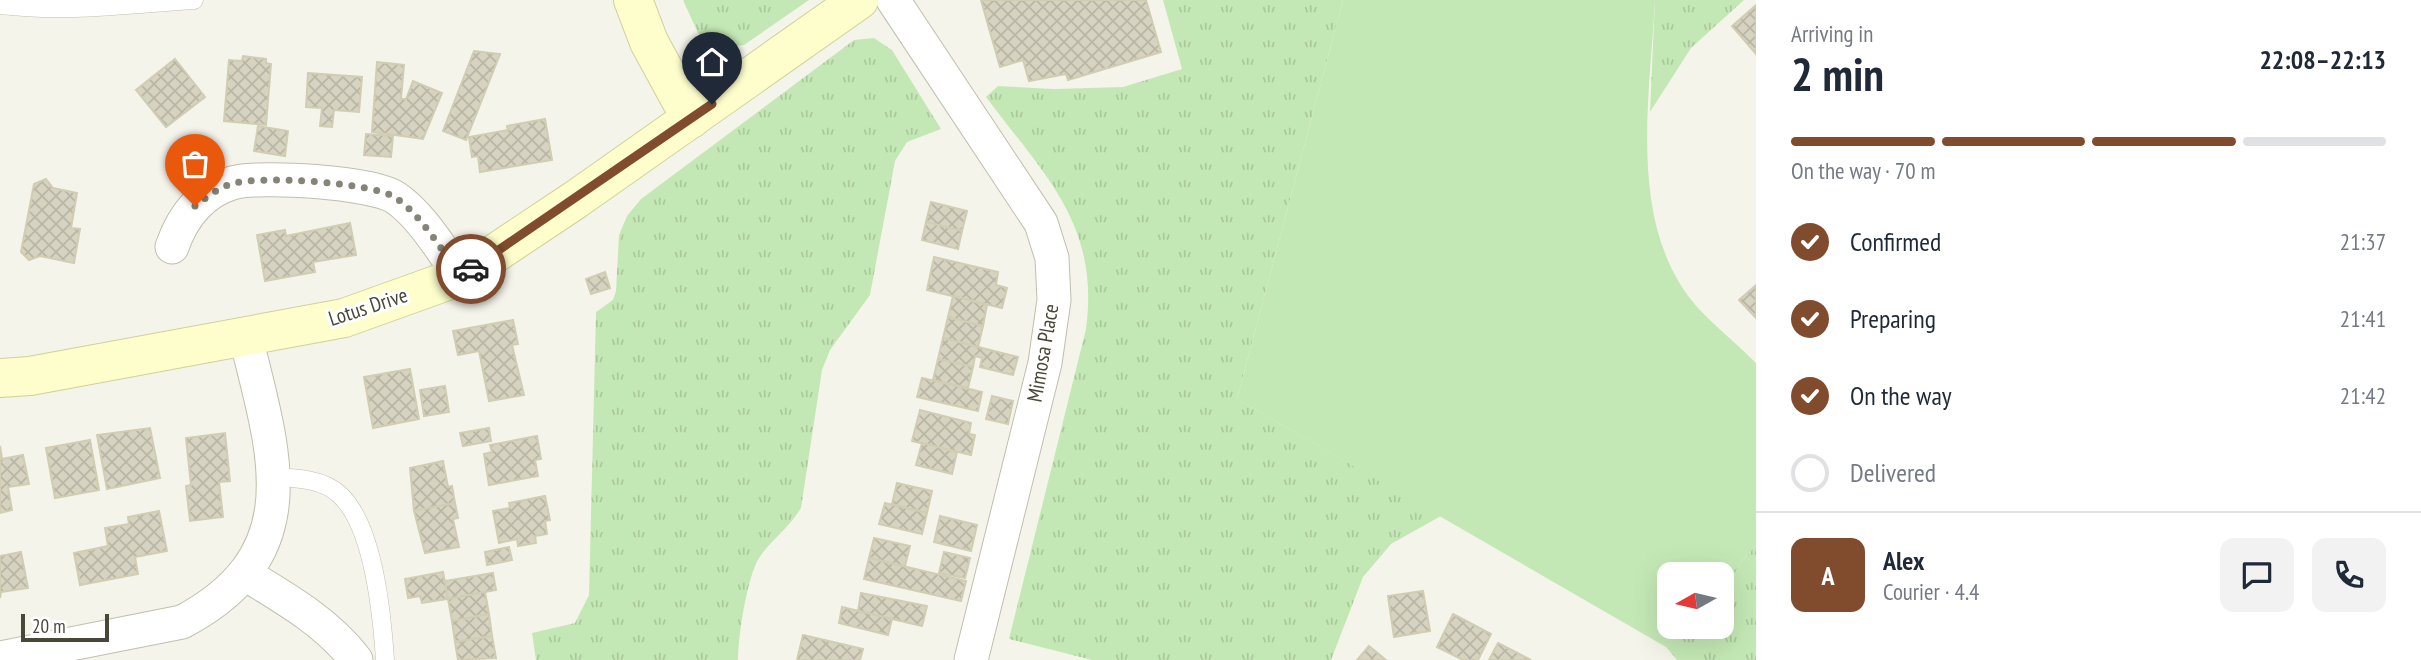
<!DOCTYPE html>
<html lang="en">
<head>
<meta charset="utf-8">
<style>
  :root { --surface:#fff; --page:#f2f2f3; --text:#1f2937; --muted:#747a83; --line:#e0e1e3; --accent:#804c2d }
  body { margin:0; font-family:"PT Sans Narrow",sans-serif; background:var(--page); color:var(--text); height:100vh; display:flex; flex-direction:column; font-size:26px; white-space:nowrap }
  * { box-sizing:border-box; margin:0 }
  p { font-size:23px; color:var(--muted) }
  .icon { flex:none; width:38px; height:38px; fill:none; stroke:currentColor; stroke-width:2; stroke-linecap:round; stroke-linejoin:round }
  .map { position:relative; flex:1; overflow:hidden }
  .details { display:flex; flex-direction:column; background:var(--surface); width:665px }
  .details>* { flex:none }
  .needle { width:46px; rotate:262deg }
  .fabs { position:absolute; left:1657px; top:562px; display:grid; gap:14px }
  .fabs a { display:grid; place-items:center; width:77px; height:77px; border-radius:14px; background:var(--surface); box-shadow:0 7px 28px #0002; font-size:35px }
  .scale { position:absolute; left:21px; bottom:18px; width:88px; box-sizing:border-box; padding-left:7px; border:4px solid #494738; border-top:0; font-size:19px; line-height:24px; white-space:nowrap; color:#494738; -webkit-text-stroke:5px #fff; paint-order:stroke }
  .pin { position:absolute; display:grid; place-items:center; width:60px; height:60px; color:#fff; margin:-72px -30px; border-radius:50% 50% 50% 0; rotate:-45deg; box-shadow:0 0 7px #0007 }
  .pin .icon { rotate:45deg }
  .courier { position:absolute; display:grid; place-items:center; width:70px; height:70px; margin:-35px; border:5px solid #804c2d; border-radius:50%; background:#fff; color:#222; box-shadow:0 2px 9px #0007 }
  .head em { font-style:normal; font-weight:800 }
  .head div { display:flex; flex-direction:column-reverse }
  .head { display:flex; align-items:center; justify-content:space-between; height:119px; padding:0 35px }
  h1 { font-size:46px; font-weight:800; line-height:52px }
  .bar { display:grid; grid-template-columns:repeat(4,1fr); gap:10px 7px; align-content:center; height:84px; padding:0 35px }
  .bar i { height:9px; border-radius:5px; background:var(--line) }
  .bar .current { background:var(--accent) }
  .bar p { grid-column:span 4 }
  .line { display:flex; align-items:center; gap:18px; padding:0 35px; border-top:2px solid var(--line) }
  .line div { flex:1 }
  .round { display:grid; place-items:center; flex:none; width:74px; height:74px; border-radius:14px; background:var(--page) }
  ol { padding:0 35px; list-style:none }
  li { display:flex; align-items:center; gap:21px; height:77px }
  li p { margin-inline-start:auto }
  li .icon { padding:7px; border-radius:50%; background:var(--accent); color:#fff; stroke-width:4 }
  li:last-child { color:var(--muted) }
  li i { width:38px; height:38px; border:4px solid var(--line); border-radius:50% }
  main { display:flex; flex:1; min-height:0 }
  .map>svg:first-child { display:block }
  .grass { fill:url(#grass-tufts) }
  .pitch { fill:#c4e8b5 }
  .building { fill:url(#building-cross-hatch); stroke:#d1cdb3; stroke-width:2 }
  .lines { fill:none; stroke-linecap:round; stroke-linejoin:round }
  .lane-casing { stroke:#c0bfad; stroke-width:19 }
  .street-casing { stroke:#c0bfad; stroke-width:35 }
  .secondary-casing { stroke:#d1d099; stroke-width:40 }
  .lane { stroke:#fff; stroke-width:18 }
  .street { stroke:#fff; stroke-width:33 }
  .secondary { stroke:#fdfecc; stroke-width:38 }
  .done { stroke:#858477; stroke-width:7; stroke-dasharray:0 12.6 }
  .route { stroke:#804c2d; stroke-width:9 }
  .labels { text-anchor:middle; stroke-width:6; stroke-linejoin:round; paint-order:stroke }
  .street-label { font-size:21px; fill:#494738; stroke:#fff }
</style>
</head>
<body>
<main>
<div class="map">
<svg width="1756" height="660" viewBox="0 0 1756 660">
  <defs>
    <pattern id="grass-tufts" width="24" height="20" patternUnits="userSpaceOnUse" patternTransform="scale(1.75)"><rect width="24" height="20" fill="#c4e8b5"/><path d="M3 7l-1-3M5 7V3M7 7l1-3M15 17l-1-3M17 17v-4M19 17l1-3" fill="none" stroke="#aac89c"/></pattern>
    <pattern id="building-cross-hatch" width="8" height="8" patternUnits="userSpaceOnUse" patternTransform="scale(1.75)"><rect width="8" height="8" fill="#d6d3c0"/><path d="M0 0l8 8M0 8l8-8" fill="none" stroke="#b9b6a6"/></pattern>
  </defs>
  <rect width="100%" height="100%" fill="#f5f4eb"/>
  <g class="grass">
    <path d="M683,0h126l-65,45 -32,3 -14,-15z"/>
    <path d="M1163,0h180l-106,399 204,117 -50,28 -28,33 -32,83h-239l-83,-21 77,-310c14,-105 -42,-154 -100,-232l12,-11 56,3 69,-2 59,-18z"/>
    <path d="M1655,0h89l-53,48 -41,64z"/>
    <path d="M874,38l18,12 49,79 -34,13 -12,19 -25,134 -40,55 -8,20 -21,138c-12,20 -30,32 -42,50 -12,19 -21,79 -21,102h-202l-4,-27 43,-10 14,-28 7,-283 17,-12 3,-9 3,-56 8,-19 14,-17 213,-159z"/>
    <path d="M1756,545v115h-79l-11,-13 18,-20 38,-1v-42z"/>
  </g>
  <path class="pitch" d="M1343,0h312c-5,99 -29,227 43,308 18,19 39,36 58,55v182l-34,39v-10h-52v52l14,1 -18,20 -429,-248z"/>
  <g class="building">
    <path d="M981,0h165l15,52 -93,28 -2,-6 -37,7 -6,-21 -23,7z"/>
    <path d="M1756,5v49l-24,-28z"/>
    <path d="M474,51l26,3 -34,86 -23,-9z"/>
    <path d="M243,56l23,3v4l5,1 -5,61 -42,-4 5,-61 13,1z"/>
    <path d="M175,59l30,38 -39,30 -30,-37z"/>
    <path d="M377,62l27,3 -3,34h5l7,-18 29,12 -19,46 -51,-7z"/>
    <path d="M308,73l54,4 -3,35 -25,-2 -2,17 -12,-1 2,-18 -16,-1z"/>
    <path d="M545,119l7,41 -72,12 -2,-16 -6,1 -3,-20 39,-7 -1,-4z"/>
    <path d="M258,126l30,5 -3,25 -31,-5z"/>
    <path d="M366,134l27,2 -2,21 -27,-2z"/>
    <path d="M46,179l7,9 24,5 -6,35 9,1 -6,34 -34,-7 -11,4 -8,-8 13,-68z"/>
    <path d="M931,202l36,9 -5,20 -36,-9z"/>
    <path d="M926,222l36,9 -4,18 -36,-9z"/>
    <path d="M350,223l6,32 -43,7 2,10 -50,9 -8,-46 28,-5 1,6z"/>
    <path d="M934,257l64,15 -2,13 11,3 -5,20 -75,-18z"/>
    <path d="M605,272l5,16 -19,6 -5,-15z"/>
    <path d="M1756,285v33l-17,-18z"/>
    <path d="M953,296l34,9 -4,21 -35,-9z"/>
    <path d="M948,317l35,9 -5,21 -35,-9z"/>
    <path d="M513,320l5,24 -6,1 12,50 -35,6 -10,-50 -21,4 -5,-24z"/>
    <path d="M943,338l75,19 -5,18 -33,-8 2,-9 -7,-2 -2,11 -35,-8z"/>
    <path d="M938,359l35,8 -5,21 -35,-8z"/>
    <path d="M410,369l9,50 -46,9 -9,-51z"/>
    <path d="M922,378l60,14 -4,19 -61,-14z"/>
    <path d="M445,386l4,26 -25,4 -4,-26z"/>
    <path d="M992,396l21,5 -5,23 -22,-5z"/>
    <path d="M920,410l51,13 -2,11 6,1 -4,20 -59,-14z"/>
    <path d="M150,428l10,50 -53,11 -10,-54z"/>
    <path d="M489,428l2,13 -28,5 -3,-13z"/>
    <path d="M225,433l5,48 -11,1 4,35 -33,4 -4,-35 5,-1 -5,-47z"/>
    <path d="M537,436l4,23 -6,1 3,16 -49,9 -5,-31 8,-2 -2,-7z"/>
    <path d="M90,440l9,50 -44,8 -9,-50z"/>
    <path d="M922,443l35,9 -5,22 -36,-9z"/>
    <path d="M0,446l2,13 21,-4 6,29 -21,3 4,23 -12,3z"/>
    <path d="M443,461l5,26 4,-1 3,17 -41,8 -4,-43z"/>
    <path d="M897,483l35,8 -5,22 -35,-9z"/>
    <path d="M545,496l5,24 -5,1 2,13 -12,2 1,7 -18,3 -1,-7 -18,4 -6,-32 17,-3 -1,-5z"/>
    <path d="M455,503l3,15 -5,1 6,28 -34,6 -11,-42z"/>
    <path d="M885,503l42,10 -5,21 -43,-10z"/>
    <path d="M159,511l8,40 -32,6 3,17 -58,11 -6,-32 34,-7 -3,-18 24,-4 -1,-7z"/>
    <path d="M940,516l37,9 -6,26 -37,-9z"/>
    <path d="M874,538l36,8 -5,20 -36,-8z"/>
    <path d="M509,547l3,13 -25,5 -2,-13z"/>
    <path d="M21,552l7,36 -27,4 -1,6v-42z"/>
    <path d="M944,552l26,6 -5,20 -26,-5z"/>
    <path d="M869,558l97,23 -5,20 -97,-22z"/>
    <path d="M443,572l5,27 -26,4 -2,-7 -12,2 -3,-19z"/>
    <path d="M493,573l3,17 -48,9 -3,-18z"/>
    <path d="M1423,591l7,40 -36,6 -6,-41z"/>
    <path d="M485,592l4,22 -37,7 -4,-22z"/>
    <path d="M861,593l66,13 -5,20 -64,-15z"/>
    <path d="M842,607l50,12 -4,16 -49,-12z"/>
    <path d="M489,614l3,22 -37,6 -3,-21z"/>
    <path d="M1453,614l38,20 -13,26h-15l-26,-13z"/>
    <path d="M803,635l60,14 -3,11h-63z"/>
    <path d="M492,636l4,22 -38,2 -3,-18z"/>
    <path d="M1498,643l33,17h-42z"/>
    <path d="M1369,646l17,14h-29z"/>
  </g>
  <g class="lines">
    <g class="lane-casing">
      <g id="lane">
        <path d="M0,5c65,8 129,-1 194,-5"/>
        <path d="M274,477c21,1 50,2 66,18 34,32 42,120 45,165"/>
      </g>
    </g>
    <g class="street-casing">
      <g id="street">
        <path d="M893,0l148,223 11,35 2,42 -9,63 -74,297"/>
        <path d="M172,247c10,-29 28,-54 60,-64 27,-8 141,-1 164,15 27,19 45,52 65,78"/>
        <path d="M245,574c40,24 83,49 111,86"/>
        <path d="M0,658l182,-36c129,-68 92,-169 64,-284"/>
      </g>
    </g>
    <g class="secondary-casing">
      <g id="secondary">
        <path d="M633,0l16,42 42,77"/>
        <path d="M0,378l30,-2 314,-58 117,-42 114,-76 284,-200"/>
      </g>
    </g>
    <use href="#lane" class="lane"/>
    <use href="#street" class="street"/>
    <use href="#secondary" class="secondary"/>
  </g>
  <g class="lines">
    <path class="done" d="M195,206c11,-8 23,-18 36,-22 27,-9 142,-2 165,14 27,19 45,52 65,78l10,-7"/>
    <path class="route" d="M471,269l241,-165"/>
  </g>
  <g class="labels">
    <g class="street-label">
      <text transform="translate(368 307) rotate(-18)" y="7">Lotus Drive</text>
      <text transform="translate(1043 353) rotate(-80)" y="7">Mimosa Place</text>
    </g>
  </g>
</svg>
<div class="fabs">
<a><svg class="needle" viewBox="-14 -14 28 28"><path d="M0-13l5 13h-10z" fill="#e53935"/><path d="M0 13l5-13h-10z" fill="#747a83"/></svg></a>
</div>
<div class="scale">20 m</div>
<div class="pin" style="left:195px;top:206px;background:#ea580c"><svg class="icon" aria-label="bag" viewBox="0 0 24 24"><path d="M5 8h14l-1 12H6zM9 8a3 3 0 0 1 6 0"/></svg></div>
<div class="pin" style="left:712px;top:104px;background:#1f2937"><svg class="icon" aria-label="home" viewBox="0 0 24 24"><path d="M3 11l9-7 9 7M6 9v11h12V9"/></svg></div>
<div class="courier" style="left:471px;top:269px"><svg class="icon" aria-label="car" viewBox="0 0 24 24"><path d="M5 17H2v-5l4-1 3-4h7l3 4 3 1v5h-3M9 17h6M6 11h13"/><circle cx="7" cy="17" r="2"/><circle cx="17" cy="17" r="2"/></svg></div>
</div>
<section class="details">
<div class="head"><div><h1>2 min</h1><p>Arriving in</p></div><em>22:08–22:13</em></div>
<div class="bar"><i class="current"></i><i class="current"></i><i class="current"></i><i></i><p>On the way · 70 m</p></div>
<ol>
<li><svg class="icon" aria-label="check" viewBox="0 0 24 24"><path d="M5 12l5 5 9-10"/></svg>Confirmed<p>21:37</p></li>
<li><svg class="icon" aria-label="check" viewBox="0 0 24 24"><path d="M5 12l5 5 9-10"/></svg>Preparing<p>21:41</p></li>
<li><svg class="icon" aria-label="check" viewBox="0 0 24 24"><path d="M5 12l5 5 9-10"/></svg>On the way<p>21:42</p></li>
<li><i></i>Delivered</li>
</ol>
<div class="line" style="height:126px"><b class="round" style="background:var(--accent);color:#fff">A</b><div><b>Alex</b><p>Courier · 4.4</p></div><a class="round"><svg class="icon" aria-label="chat" viewBox="0 0 24 24"><path d="M4 5h16v11H9l-5 4z"/></svg></a><a class="round"><svg class="icon" aria-label="phone" viewBox="0 0 24 24"><path d="M5 4h4l2 5-3 2q2 4 5 5l2-3 5 2v4C11 20 4 13 5 4z"/></svg></a></div>
</section>
</main>
</body>
</html>
